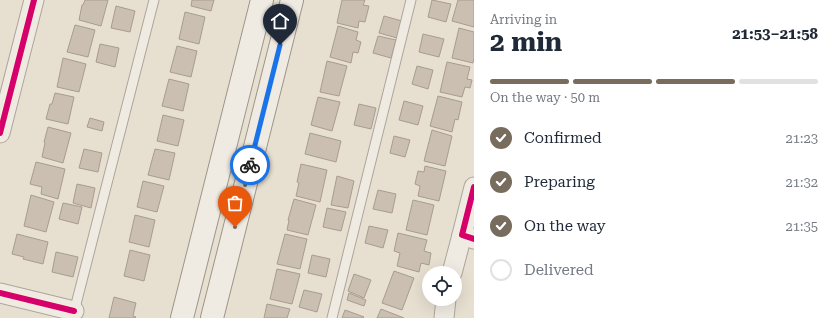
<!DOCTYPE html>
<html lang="en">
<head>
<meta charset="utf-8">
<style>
  :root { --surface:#fff; --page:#f2f2f3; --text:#1f2937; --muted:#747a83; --line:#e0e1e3; --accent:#786c5e }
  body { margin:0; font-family:"Roboto Serif",serif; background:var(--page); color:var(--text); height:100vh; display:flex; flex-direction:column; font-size:15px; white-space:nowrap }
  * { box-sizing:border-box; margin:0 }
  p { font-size:13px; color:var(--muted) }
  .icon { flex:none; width:22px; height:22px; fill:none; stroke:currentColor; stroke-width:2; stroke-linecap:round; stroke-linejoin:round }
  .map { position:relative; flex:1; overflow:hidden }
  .drawer { display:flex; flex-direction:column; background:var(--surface); width:360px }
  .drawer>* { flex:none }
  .buttons { position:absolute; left:422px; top:266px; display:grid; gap:8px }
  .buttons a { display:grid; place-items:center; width:40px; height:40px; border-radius:50%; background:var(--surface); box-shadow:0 4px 16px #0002; font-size:20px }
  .pin { position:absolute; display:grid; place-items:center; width:34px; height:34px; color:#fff; margin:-41px -17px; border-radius:50% 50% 50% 0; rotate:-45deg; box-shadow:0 0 4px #0007 }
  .pin .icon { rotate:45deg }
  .courier { position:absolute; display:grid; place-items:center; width:40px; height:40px; margin:-20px; border:3px solid #1a73e8; border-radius:50%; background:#fff; color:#222; box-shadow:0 1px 5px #0007 }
  .overview em { font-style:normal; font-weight:700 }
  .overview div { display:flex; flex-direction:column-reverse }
  .overview { display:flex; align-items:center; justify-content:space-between; height:68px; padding:0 16px }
  h1 { font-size:26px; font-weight:700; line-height:30px }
  .bar { display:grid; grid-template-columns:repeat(4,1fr); gap:6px 4px; align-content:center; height:48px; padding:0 16px }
  .bar i { height:5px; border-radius:3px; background:var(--line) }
  .bar .active { background:var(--accent) }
  .bar p { grid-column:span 4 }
  ol { padding:0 16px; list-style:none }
  li { display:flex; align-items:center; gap:12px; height:44px }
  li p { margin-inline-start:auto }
  li .icon { padding:4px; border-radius:50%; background:var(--accent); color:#fff; stroke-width:4 }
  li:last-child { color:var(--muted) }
  li i { width:22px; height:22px; border:2px solid var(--line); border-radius:50% }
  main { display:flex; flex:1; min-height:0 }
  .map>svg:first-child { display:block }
  .building { fill:#cbbfb2; stroke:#a89c90 }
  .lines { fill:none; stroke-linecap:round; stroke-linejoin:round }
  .service-casing { stroke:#ada599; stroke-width:11 }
  .minor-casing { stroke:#ada599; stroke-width:21 }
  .secondary-casing { stroke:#9c958a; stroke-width:24 }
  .service { stroke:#efebe3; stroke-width:9 }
  .minor { stroke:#efebe3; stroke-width:19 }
  .secondary { stroke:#efebe3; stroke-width:22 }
  .cycleway-casing { stroke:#f7eed8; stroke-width:8 }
  .cycleway { stroke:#d6006c; stroke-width:6 }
  .done { stroke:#786c5e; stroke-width:4; stroke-dasharray:0 7.2 }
  .route { stroke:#1a73e8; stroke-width:5 }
</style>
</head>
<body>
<main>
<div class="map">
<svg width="474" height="318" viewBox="0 0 474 318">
  <rect width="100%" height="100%" fill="#e7e0d1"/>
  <g class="building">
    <path d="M85,0h23l-7,26 -22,-6 3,-15h1z"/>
    <path d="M192,0h22l-3,11 -20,-5z"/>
    <path d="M342,0h23l-2,5 6,1 -4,16 -6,-1 -1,7 -21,-5z"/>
    <path d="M432,0l19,4 -5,18 -18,-5z"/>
    <path d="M458,0h16v27l-22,-6z"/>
    <path d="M116,6l19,5 -5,21 -19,-4z"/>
    <path d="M185,12l20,5 -6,27 -20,-5z"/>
    <path d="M384,16l18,5 -5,17 -18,-5z"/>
    <path d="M75,25l20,5 -7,27 -21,-5z"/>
    <path d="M338,26l20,6 -2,8 5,2 -3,11 -5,-1 -2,11 -21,-6z"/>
    <path d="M459,28l15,4v26l-1,5 -21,-5z"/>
    <path d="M423,34l21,5 -5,18 -20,-5z"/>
    <path d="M378,36l18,4 -5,18 -18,-5z"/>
    <path d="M100,44l19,4 -4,19 -19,-5z"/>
    <path d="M177,46l20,5 -6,26 -21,-5z"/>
    <path d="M63,58l23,6 -7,28 -22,-5z"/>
    <path d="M327,61l20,5 -8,30 -19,-4z"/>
    <path d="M447,62l23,5 -3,12 5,1 -2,8 -5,-1 -3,10 -22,-5z"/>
    <path d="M417,66l16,4 -5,19 -16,-5z"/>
    <path d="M169,79l20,5 -6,27 -21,-5z"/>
    <path d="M55,93l19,4 -6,27 -22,-5 4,-15h2z"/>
    <path d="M438,96l24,6 -4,18 -3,-1 -3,13 -22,-6z"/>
    <path d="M318,97l22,5 -8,29 -21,-6z"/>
    <path d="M404,101l19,5 -5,19 -19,-5z"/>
    <path d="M359,104l17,4 -5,21 -17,-4z"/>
    <path d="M163,115l21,5 -6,26 -21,-5z"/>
    <path d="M90,118l14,4 -2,9 -15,-4z"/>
    <path d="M48,127l23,6 -8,30 -21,-6 3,-14 -1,-1z"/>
    <path d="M432,130l20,6 -7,30 -21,-5z"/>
    <path d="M310,133l31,8 -5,21 -31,-8z"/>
    <path d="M394,136l16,4 -5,17 -15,-4z"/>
    <path d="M84,149l18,4 -4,19 -19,-4z"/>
    <path d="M155,149l20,4 -6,27 -21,-5z"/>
    <path d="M36,162l29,7 -7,30 -17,-5 1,-7 -12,-3z"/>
    <path d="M301,164l26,6 -7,32 -24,-6 3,-13 -2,-1z"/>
    <path d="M425,166l21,5 -7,30 -21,-5 2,-10 -5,-2 3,-13 6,1z"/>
    <path d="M337,176l17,5 -6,27 -17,-3z"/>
    <path d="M143,181l21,5 -7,26 -20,-5z"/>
    <path d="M77,184l18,4 -4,20 -18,-5z"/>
    <path d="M378,190l18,4 -4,19 -19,-4z"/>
    <path d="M31,195l23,7 -8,30 -22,-6z"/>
    <path d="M294,199l22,6 -8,30 -21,-5 2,-10h-1z"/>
    <path d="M413,200l21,5 -7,30 -21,-5z"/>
    <path d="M63,203l19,4 -4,17 -19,-5z"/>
    <path d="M327,208l19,4 -5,19 -18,-4z"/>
    <path d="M135,215l20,5 -6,27 -20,-5z"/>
    <path d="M369,226l19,4 -5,18 -18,-5z"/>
    <path d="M398,233l29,7 -3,11 7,2 -2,12 -8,-2 -2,9 -22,-6 3,-13 -6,-2z"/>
    <path d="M17,234l31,8 -5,22 -20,-5 1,-2 -12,-3z"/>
    <path d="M285,234l22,5 -7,30 -23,-5z"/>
    <path d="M130,250l20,5 -6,26 -20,-5z"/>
    <path d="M56,252l22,5 -5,20 -21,-5z"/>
    <path d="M312,255l18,4 -4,18 -18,-4z"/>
    <path d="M277,269l23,5 -8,30 -22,-5z"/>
    <path d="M394,271l20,7 -12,32 -20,-7z"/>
    <path d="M354,274l17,6 -7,18 -16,-7z"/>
    <path d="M304,290l18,4 -5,18 -18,-5z"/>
    <path d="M349,293l17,7 -2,6 -17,-6z"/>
    <path d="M114,297l22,6 -3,13 3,1 -1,1h-26z"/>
    <path d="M267,304l23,5 -3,9h-23z"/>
    <path d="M381,309l23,9h-27z"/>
    <path d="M345,310l19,7 -1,1h-21z"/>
  </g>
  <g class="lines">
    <g class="service-casing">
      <g id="service">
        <path d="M74,312l80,-312"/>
        <path d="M332,318l79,-318"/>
      </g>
    </g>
    <g class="minor-casing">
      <g id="minor">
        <path d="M0,133l34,-133"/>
        <path d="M474,187l-12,48 12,4"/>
        <path d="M452,273l10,-38"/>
        <path d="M0,293l74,18"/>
        <path d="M444,318l2,-19"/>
      </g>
    </g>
    <g class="secondary-casing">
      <g id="secondary">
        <path d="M182,318l80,-318"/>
        <path d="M212,318l80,-318"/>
      </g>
    </g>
    <use href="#service" class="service"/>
    <use href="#minor" class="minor"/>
    <use href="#secondary" class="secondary"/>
    <g class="cycleway-casing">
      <g id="cycleway">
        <path d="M0,133l34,-133"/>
        <path d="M474,187l-12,48 12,4"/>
        <path d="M0,293l74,18"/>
      </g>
    </g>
    <use href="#cycleway" class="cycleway"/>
  </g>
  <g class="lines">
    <path class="done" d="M235,227l15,-62"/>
    <path class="route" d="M250,165l30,-120"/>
  </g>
</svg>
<div class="buttons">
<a><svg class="icon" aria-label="locate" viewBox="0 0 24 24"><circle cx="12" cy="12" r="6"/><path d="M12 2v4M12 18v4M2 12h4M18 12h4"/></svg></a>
</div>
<div class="pin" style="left:235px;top:227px;background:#ea580c"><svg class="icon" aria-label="bag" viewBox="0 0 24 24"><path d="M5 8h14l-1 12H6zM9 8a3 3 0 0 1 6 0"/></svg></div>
<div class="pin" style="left:280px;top:45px;background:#1f2937"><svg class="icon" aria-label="home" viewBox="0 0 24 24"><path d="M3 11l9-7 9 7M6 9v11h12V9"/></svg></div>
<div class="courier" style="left:250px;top:165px"><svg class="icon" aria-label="bike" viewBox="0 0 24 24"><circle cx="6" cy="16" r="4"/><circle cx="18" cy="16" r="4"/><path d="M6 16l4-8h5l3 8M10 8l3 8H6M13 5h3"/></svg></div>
</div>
<section class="drawer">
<div class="overview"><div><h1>2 min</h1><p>Arriving in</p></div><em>21:53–21:58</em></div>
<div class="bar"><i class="active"></i><i class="active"></i><i class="active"></i><i></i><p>On the way · 50 m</p></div>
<ol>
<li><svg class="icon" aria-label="check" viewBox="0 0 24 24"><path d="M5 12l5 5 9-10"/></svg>Confirmed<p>21:23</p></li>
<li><svg class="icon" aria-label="check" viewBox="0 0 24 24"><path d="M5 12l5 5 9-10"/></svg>Preparing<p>21:32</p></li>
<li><svg class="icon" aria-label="check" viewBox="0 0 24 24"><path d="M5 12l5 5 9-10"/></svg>On the way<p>21:35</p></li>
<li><i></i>Delivered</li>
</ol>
</section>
</main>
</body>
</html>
